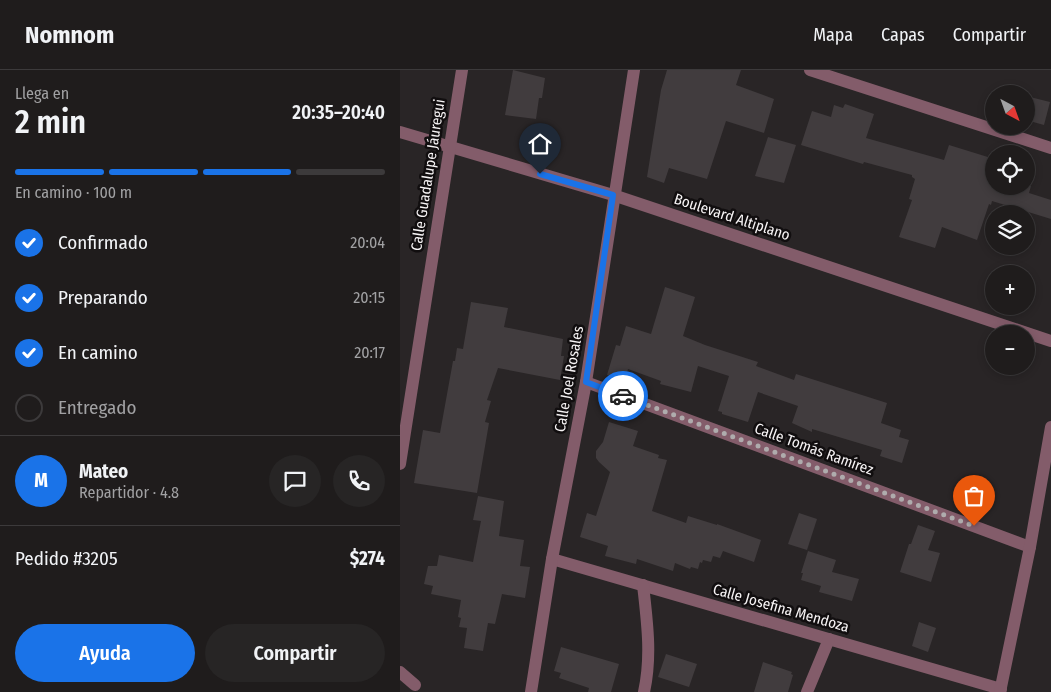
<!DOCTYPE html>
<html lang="es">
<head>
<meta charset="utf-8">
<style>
  :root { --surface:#1f1c1c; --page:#272525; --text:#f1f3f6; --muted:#a1a1a3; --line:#3c3a3b; --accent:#1a73e8 }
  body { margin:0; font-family:"Fira Sans Condensed",sans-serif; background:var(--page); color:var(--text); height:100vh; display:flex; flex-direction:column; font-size:19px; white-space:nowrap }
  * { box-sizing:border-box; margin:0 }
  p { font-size:16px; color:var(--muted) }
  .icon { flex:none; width:28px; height:28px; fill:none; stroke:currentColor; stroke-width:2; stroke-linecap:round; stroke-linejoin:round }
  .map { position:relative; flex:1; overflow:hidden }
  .side { display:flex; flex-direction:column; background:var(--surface); width:400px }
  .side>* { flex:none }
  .needle { width:32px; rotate:139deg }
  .controls { position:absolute; left:585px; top:15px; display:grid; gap:10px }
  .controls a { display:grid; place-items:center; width:50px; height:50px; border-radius:50%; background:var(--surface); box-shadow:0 2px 8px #0003,0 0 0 1px var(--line); font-size:25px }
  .pin { position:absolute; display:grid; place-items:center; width:42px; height:42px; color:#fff; margin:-51px -21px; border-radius:50% 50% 50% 0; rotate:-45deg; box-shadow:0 0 5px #0007 }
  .pin .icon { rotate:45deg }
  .courier { position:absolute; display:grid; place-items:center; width:50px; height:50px; margin:-25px; border:4px solid #1a73e8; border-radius:50%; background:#fff; color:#222; box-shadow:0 1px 6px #0007 }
  .overview em { font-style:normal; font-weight:600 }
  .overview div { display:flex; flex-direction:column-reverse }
  .overview { display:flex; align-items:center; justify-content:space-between; height:85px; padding:0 15px }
  h1 { font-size:32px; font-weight:600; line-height:38px }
  .bar { display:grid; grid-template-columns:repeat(4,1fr); gap:8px 5px; align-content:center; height:60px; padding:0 15px }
  .bar i { height:6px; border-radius:4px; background:var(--line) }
  .bar .selected { background:var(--accent) }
  .bar p { grid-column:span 4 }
  .line { display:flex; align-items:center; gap:12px; padding:0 15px; border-top:1px solid var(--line) }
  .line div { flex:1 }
  .round { display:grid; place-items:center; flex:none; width:52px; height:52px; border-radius:26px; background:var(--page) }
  ol { padding:0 15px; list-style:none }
  li { display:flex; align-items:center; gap:15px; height:55px }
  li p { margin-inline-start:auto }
  li .icon { padding:5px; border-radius:50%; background:var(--accent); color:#fff; stroke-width:4 }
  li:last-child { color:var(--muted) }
  li i { width:28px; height:28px; border:2px solid var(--line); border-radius:50% }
  .action { display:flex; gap:10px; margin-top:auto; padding:10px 15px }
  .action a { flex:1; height:58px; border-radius:30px; background:var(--accent); color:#fff; font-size:20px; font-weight:600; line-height:58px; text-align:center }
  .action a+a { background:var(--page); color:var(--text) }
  header { display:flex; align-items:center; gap:30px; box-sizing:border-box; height:70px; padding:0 25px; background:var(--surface); border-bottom:1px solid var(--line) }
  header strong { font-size:24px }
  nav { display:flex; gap:28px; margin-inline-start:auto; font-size:18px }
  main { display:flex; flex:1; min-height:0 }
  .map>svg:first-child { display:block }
  .building { fill:#413c3e }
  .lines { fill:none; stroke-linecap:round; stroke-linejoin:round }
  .minor { stroke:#835c6a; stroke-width:12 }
  .done { stroke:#afacad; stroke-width:5; stroke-dasharray:0 9 }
  .route { stroke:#1a73e8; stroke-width:6 }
  .labels { text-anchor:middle; stroke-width:5; stroke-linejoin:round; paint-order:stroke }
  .street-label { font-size:15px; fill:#f7f4f5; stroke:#110e0f }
</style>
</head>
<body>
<header>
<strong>Nomnom</strong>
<nav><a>Mapa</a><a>Capas</a><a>Compartir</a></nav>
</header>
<main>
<section class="side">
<div class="overview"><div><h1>2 min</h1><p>Llega en</p></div><em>20:35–20:40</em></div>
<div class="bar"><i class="selected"></i><i class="selected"></i><i class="selected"></i><i></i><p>En camino · 100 m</p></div>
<ol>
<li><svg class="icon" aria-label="check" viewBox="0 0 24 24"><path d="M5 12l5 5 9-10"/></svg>Confirmado<p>20:04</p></li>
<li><svg class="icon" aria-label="check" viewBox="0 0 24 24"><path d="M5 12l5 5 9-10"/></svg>Preparando<p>20:15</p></li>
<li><svg class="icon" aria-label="check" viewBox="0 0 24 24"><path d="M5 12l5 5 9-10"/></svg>En camino<p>20:17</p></li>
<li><i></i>Entregado</li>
</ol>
<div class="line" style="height:90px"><b class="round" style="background:var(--accent);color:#fff">M</b><div><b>Mateo</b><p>Repartidor · 4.8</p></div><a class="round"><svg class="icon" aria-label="chat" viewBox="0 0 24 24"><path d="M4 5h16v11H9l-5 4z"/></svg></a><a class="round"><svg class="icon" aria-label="phone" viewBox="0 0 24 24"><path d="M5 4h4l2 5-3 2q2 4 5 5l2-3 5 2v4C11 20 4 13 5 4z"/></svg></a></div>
<div class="line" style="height:65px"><div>Pedido #3205</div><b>$274</b></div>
<div class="action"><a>Ayuda</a><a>Compartir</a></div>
</section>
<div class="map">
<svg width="651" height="622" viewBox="0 0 651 622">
  <rect width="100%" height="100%" fill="#292526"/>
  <g class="building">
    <path d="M113,0l32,8 -3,20h-3l-3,21 -31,-4z"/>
    <path d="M267,0h74l-5,15 38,14 -10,34 -38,-12 -19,58 -38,-11 -5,15 -17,-6 14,-87z"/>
    <path d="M626,26l24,6 -6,23 -18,-5z"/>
    <path d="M445,34l29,10 -8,24 78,22 5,-15 42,13 -5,17 8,3v8h37l-2,7 22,7v19l-59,-18 -1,4 -2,-1 -12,36 -35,-13 -7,21 -36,-11 13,-37 -3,-1 6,-20 -3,-2v-2l-48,-13 -1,2 -62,-19 11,-34 19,6 3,-12 9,3z"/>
    <path d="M368,67l28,8 -12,38 -29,-7z"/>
    <path d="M265,217l30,10 -12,39 22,9 53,17 -2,4 38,14 2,-6 91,29 -6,20 20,7 -2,7 10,3 -7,23 -22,-7 2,-6 -70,-21v3l-20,-9 6,-17 -40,-14 -10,30 -26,-8v-2l-4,-1 11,-35 -31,-10 -7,26 -31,-8 1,-3 -33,-12 -3,11 -18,-5 9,-30 4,1 6,-20 25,8z"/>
    <path d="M71,232l37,6 -4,19 59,12 -2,17h3l-4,24 -62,-12 -11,32 4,1 -6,21 4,1 -12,70 -63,-10 9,-53 17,3 13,-72h2l2,-13 6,1z"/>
    <path d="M209,352l29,9 -5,15 26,9 -1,3 9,2 -15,51 34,12 2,-7 29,9v-1l44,16 -7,22 -31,-11 -3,7 -7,-2 -2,6 -8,-2 -1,3 -2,-1 -2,7 -7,-2 -1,2 -15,-6 -2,8 -36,-12 -1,5 -31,-8 3,-10 -28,-9 7,-24 9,3 14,-44 -11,-10 -3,-4v-7l7,-9z"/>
    <path d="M78,426l26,5 -5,35 25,4 -4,26 10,1 -5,31 -23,-4 -7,30 -7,-1 -5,28 -19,-3 3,-20 -8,-1 2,-9 -3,-1 3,-17 -30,-6 2,-8 -9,-2 4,-18h9l2,-11 34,7 8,-41 -8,-1z"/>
    <path d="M399,443l18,6 -10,31 -19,-6z"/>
    <path d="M518,455l17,6 -7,19 12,3 -9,29 -31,-10 9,-28h2z"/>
    <path d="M408,481l28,9 -4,12 27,7 -7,22 -33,-9 2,-6 -20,-6 2,-7h-2z"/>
    <path d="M519,552l17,6 -8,24 -16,-6z"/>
    <path d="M161,577l58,17 -8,28h-23l1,-4 -30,-10 2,-5 -7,-2z"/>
    <path d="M266,584l31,10 -8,23 -31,-10z"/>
    <path d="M363,592l29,10 -1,2 2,1 -5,17h-34z"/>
  </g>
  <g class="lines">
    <g class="minor">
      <path d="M410,0l241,78"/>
      <path d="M0,62l213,63 438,146"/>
      <path d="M186,312l444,165"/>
      <path d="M0,394l62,-394"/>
      <path d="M152,489l449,130"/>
      <path d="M243,515c4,36 9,71 1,107"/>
      <path d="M0,602l15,13"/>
      <path d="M131,622l21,-133 34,-177 48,-312"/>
      <path d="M407,622l22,-53"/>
      <path d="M600,622l30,-145 21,-120"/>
    </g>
  </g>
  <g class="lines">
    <path class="done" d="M223,326l351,130"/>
    <path class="route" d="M140,104l73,21 -27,187 37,14"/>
  </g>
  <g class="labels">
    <g class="street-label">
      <text transform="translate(28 105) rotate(-81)" y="5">Calle Guadalupe Jáuregui</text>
      <text transform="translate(332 147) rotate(18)" y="5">Boulevard Altiplano</text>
      <text transform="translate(169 309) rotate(-80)" y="5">Calle Joel Rosales</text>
      <text transform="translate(414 379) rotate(20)" y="5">Calle Tomás Ramírez</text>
      <text transform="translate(381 538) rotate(16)" y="5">Calle Josefina Mendoza</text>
    </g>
  </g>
</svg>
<div class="controls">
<a><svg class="needle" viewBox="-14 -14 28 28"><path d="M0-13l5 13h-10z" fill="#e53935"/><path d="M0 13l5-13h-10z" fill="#a1a1a3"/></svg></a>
<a><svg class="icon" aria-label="locate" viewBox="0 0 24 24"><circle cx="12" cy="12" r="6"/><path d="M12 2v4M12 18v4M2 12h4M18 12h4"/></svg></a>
<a><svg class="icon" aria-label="layers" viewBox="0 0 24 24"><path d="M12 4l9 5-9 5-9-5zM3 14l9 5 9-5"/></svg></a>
<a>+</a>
<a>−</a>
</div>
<div class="pin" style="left:574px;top:456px;background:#ea580c"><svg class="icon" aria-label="bag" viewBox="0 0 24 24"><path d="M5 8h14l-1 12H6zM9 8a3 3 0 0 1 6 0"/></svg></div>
<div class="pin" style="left:140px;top:104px;background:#1f2937"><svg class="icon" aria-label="home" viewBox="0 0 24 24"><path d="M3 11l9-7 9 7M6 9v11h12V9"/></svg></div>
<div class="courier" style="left:223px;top:326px"><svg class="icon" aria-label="car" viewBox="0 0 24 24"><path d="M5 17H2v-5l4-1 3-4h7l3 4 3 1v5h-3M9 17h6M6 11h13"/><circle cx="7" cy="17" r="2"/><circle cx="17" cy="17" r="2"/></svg></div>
</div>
</main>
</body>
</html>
